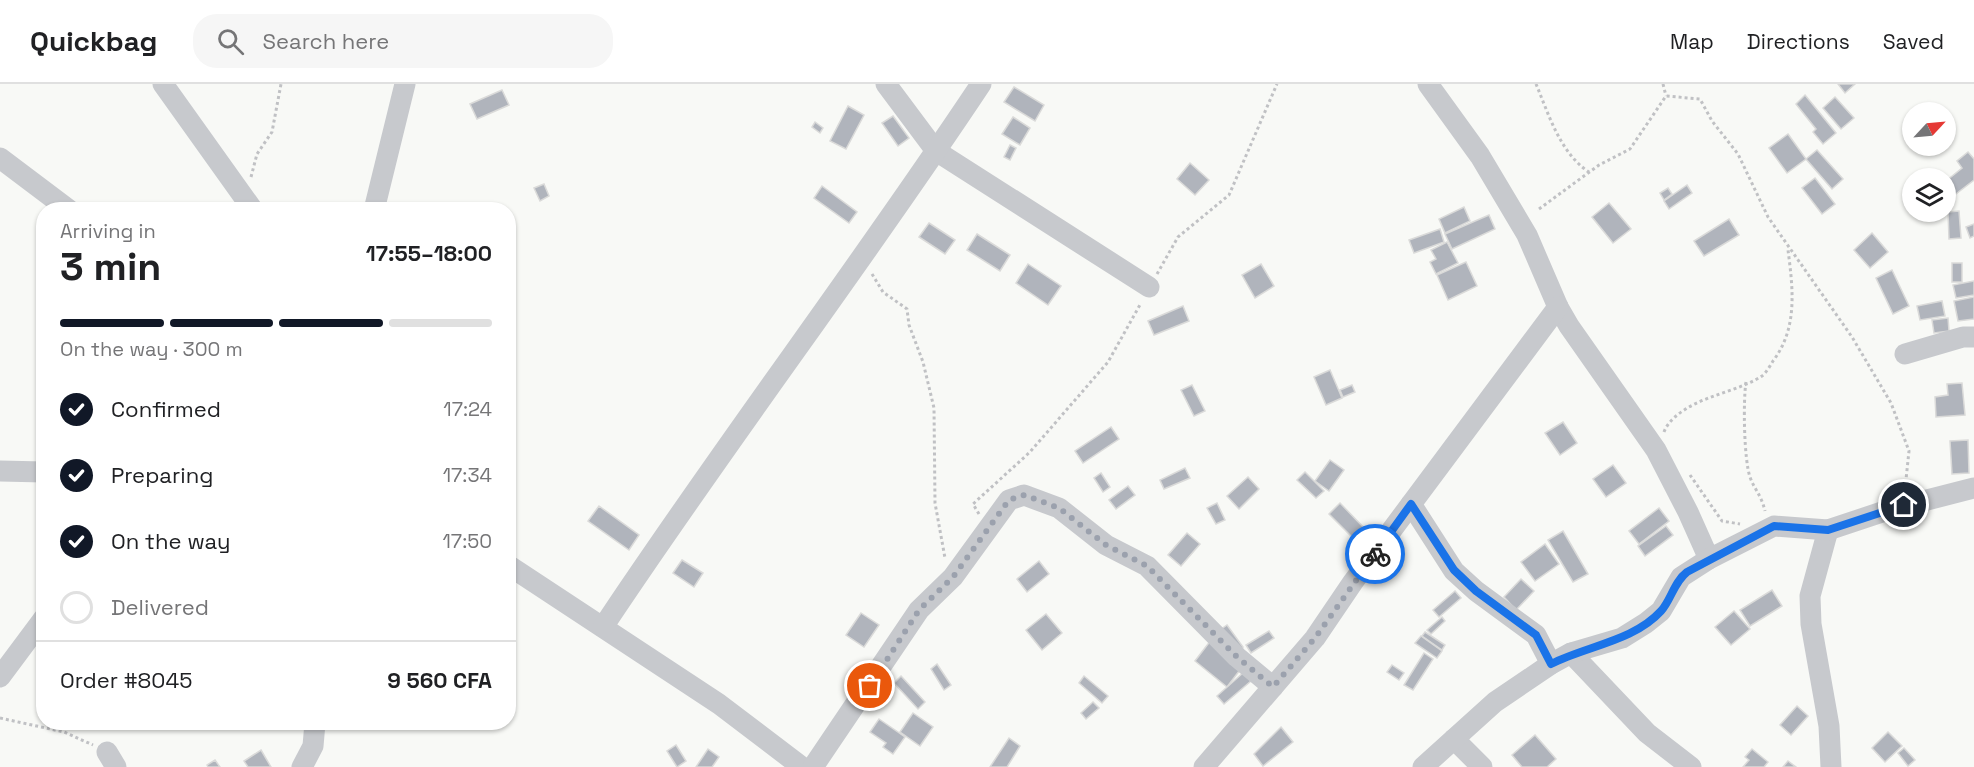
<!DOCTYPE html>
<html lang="en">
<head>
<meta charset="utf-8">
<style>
  :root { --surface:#fff; --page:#f6f6f6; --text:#202124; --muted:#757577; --line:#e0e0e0; --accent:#111827 }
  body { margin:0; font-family:"Space Grotesk",sans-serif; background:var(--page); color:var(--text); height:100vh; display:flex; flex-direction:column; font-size:22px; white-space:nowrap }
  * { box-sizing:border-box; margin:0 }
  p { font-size:20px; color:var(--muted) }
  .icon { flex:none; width:33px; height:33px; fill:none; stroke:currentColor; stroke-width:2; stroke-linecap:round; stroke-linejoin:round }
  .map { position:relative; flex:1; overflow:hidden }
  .panel { position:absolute; left:36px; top:118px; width:480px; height:528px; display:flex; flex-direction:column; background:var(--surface); border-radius:24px; box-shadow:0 2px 4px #0004 }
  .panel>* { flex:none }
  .needle { width:39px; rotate:64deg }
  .controls { position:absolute; left:1902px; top:18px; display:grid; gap:12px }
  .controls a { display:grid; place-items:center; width:54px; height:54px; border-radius:50%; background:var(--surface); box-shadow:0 2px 4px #0004; font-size:30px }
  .pin { position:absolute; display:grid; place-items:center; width:51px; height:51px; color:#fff; margin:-26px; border:3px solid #fff; border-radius:50%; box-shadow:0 2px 6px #0007 }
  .courier { position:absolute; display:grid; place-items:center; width:60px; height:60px; margin:-30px; border:4px solid #1a73e8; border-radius:50%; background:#fff; color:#222; box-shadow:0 2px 8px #0007 }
  .summary em { font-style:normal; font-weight:800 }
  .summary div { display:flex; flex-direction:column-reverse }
  .summary { display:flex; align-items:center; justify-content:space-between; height:102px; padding:0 24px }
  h1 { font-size:39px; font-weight:800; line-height:45px }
  .bar { display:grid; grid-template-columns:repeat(4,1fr); gap:9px 6px; align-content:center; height:72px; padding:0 24px }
  .bar i { height:8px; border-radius:4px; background:var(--line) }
  .bar .active { background:var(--accent) }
  .bar p { grid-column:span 4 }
  .line { display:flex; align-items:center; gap:15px; padding:0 24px; border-top:2px solid var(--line) }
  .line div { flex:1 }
  ol { padding:0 24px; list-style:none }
  li { display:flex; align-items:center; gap:18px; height:66px }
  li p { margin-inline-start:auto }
  li .icon { padding:6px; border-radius:50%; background:var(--accent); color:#fff; stroke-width:4 }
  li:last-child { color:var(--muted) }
  li i { width:33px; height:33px; border:3px solid var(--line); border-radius:50% }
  header { display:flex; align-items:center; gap:36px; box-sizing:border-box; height:84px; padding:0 30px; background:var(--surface); border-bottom:2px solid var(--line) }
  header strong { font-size:28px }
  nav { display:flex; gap:33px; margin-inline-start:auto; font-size:21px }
  .search { width:420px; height:54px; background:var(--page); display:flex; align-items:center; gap:15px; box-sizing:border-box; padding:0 21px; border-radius:24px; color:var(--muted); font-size:22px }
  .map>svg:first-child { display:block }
  .building { fill:#b0b4bc; stroke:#dadad9; stroke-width:1.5 }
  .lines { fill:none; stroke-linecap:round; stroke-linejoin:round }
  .path { stroke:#c0c1c4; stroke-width:3; stroke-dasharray:3 3; stroke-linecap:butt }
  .minor { stroke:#c7c9cd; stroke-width:21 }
  .done { stroke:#9ba1ad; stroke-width:6; stroke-dasharray:0 10.8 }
  .route { stroke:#1a73e8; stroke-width:8 }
</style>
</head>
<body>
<header>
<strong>Quickbag</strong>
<div class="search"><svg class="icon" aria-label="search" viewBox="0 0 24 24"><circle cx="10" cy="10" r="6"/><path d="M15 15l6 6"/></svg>Search here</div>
<nav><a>Map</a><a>Directions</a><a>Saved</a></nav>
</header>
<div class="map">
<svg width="1974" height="683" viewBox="0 0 1974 683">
  <rect width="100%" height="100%" fill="#f8f9f6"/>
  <g class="building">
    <path d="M1838,0h17l-10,9z"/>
    <path d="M1014,3l30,18 -9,16 -31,-19z"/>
    <path d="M502,6l7,15 -32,14 -7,-15z"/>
    <path d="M1805,11l31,38 -13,11 -10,-12 3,-3 -20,-25z"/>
    <path d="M1835,13l19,21 -13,11 -18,-21z"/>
    <path d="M848,22l16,9 -18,34 -16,-8z"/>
    <path d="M893,32l16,22 -11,8 -16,-23z"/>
    <path d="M1013,33l17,11 -10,17 -18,-11z"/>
    <path d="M815,38l8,6 -3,5 -8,-6z"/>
    <path d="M1788,50l18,25 -19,14 -18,-25z"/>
    <path d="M1010,61l6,3 -6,12 -6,-3z"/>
    <path d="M1817,66l26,29 -11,10 -26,-30z"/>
    <path d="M1968,68l6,7v21l-22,17 -6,-9v-7l16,-13 -5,-7z"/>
    <path d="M1190,79l19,17 -14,15 -18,-16z"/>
    <path d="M1815,94l20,26 -13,10 -20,-26z"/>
    <path d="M544,100l5,12 -9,5 -6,-13z"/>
    <path d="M1687,101l5,8 -23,16 -5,-8z"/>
    <path d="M822,102l35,26 -8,11 -35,-25z"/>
    <path d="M1668,104l4,6 -8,6 -4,-7z"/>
    <path d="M1609,119l22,26 -18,14 -21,-26z"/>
    <path d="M1464,123l6,14 -25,12 -6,-14z"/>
    <path d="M1959,127l2,27 -12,1 -1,-27z"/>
    <path d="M1489,131l6,14 -43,20 -7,-15z"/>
    <path d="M1729,135l10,16 -35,21 -10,-15z"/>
    <path d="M929,139l26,17 -10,14 -26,-17z"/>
    <path d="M1974,140v12l-4,2 -4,-11z"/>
    <path d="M1440,145l4,13 -30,11 -5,-13z"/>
    <path d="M1872,149l16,19 -18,16 -16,-18z"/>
    <path d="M977,150l33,21 -10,16 -33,-21z"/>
    <path d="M1447,158l11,21 -22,11 -6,-12 6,-3 -5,-9z"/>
    <path d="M1466,178l11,24 -29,14 -11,-25z"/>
    <rect x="1952" y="179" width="10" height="19"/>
    <path d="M1028,180l33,22 -13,19 -32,-22z"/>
    <path d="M1261,180l13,22 -19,12 -13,-23z"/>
    <path d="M1892,186l17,36 -16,8 -17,-36z"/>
    <path d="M1974,197v14l-18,3 -3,-13z"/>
    <path d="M1974,213v22l-16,2 -4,-20z"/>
    <path d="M1942,217l3,15 -25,4 -3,-14z"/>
    <path d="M1183,222l6,15 -35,14 -6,-14z"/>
    <path d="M1948,234l1,13 -15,2 -2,-13z"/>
    <path d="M1330,286l12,28 -16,7 -12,-28z"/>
    <path d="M1962,299l3,32 -29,2 -1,-20 13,-2 -1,-11z"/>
    <path d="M1192,301l13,26 -11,5 -13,-26z"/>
    <path d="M1352,301l3,7 -12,5 -3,-7z"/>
    <path d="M1563,338l14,21 -17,12 -15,-22z"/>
    <path d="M1111,343l8,12 -36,24 -8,-12z"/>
    <path d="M1968,356l1,33 -17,1 -2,-33z"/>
    <path d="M1330,376l14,10 -15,21 -14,-10z"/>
    <path d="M1613,381l13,18 -20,14 -13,-18z"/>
    <path d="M1185,384l5,10 -26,11 -4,-9z"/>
    <path d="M1305,388l19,19 -8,7 -19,-18z"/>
    <path d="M1101,389l9,14 -7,5 -9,-14z"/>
    <path d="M1248,393l11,12 -20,20 -12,-13z"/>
    <path d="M1128,402l7,9 -19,14 -7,-9z"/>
    <path d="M1217,419l8,17 -9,4 -9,-16z"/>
    <path d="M1340,419l26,27 -11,10 -26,-26z"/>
    <path d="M599,422l40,29 -10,15 -41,-29z"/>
    <path d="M1659,424l10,13 -30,23 -10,-13z"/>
    <path d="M1666,442l7,9 -28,21 -7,-10z"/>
    <path d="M1563,447l25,43 -15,8 -25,-42z"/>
    <path d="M1187,449l13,11 -19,22 -13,-11z"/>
    <path d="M1545,460l14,20 -24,17 -14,-19z"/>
    <path d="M682,476l21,13 -9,14 -21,-14z"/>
    <path d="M1039,477l10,13 -22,18 -10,-13z"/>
    <path d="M1521,495l13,12 -18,19 -12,-13z"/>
    <path d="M1772,506l10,16 -32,20 -10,-16z"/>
    <path d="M1455,507l6,7 -22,19 -6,-7z"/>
    <path d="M1734,527l16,18 -19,16 -16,-18z"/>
    <path d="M861,529l18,12 -15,22 -18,-12z"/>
    <path d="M1046,530l16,19 -20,17 -16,-20z"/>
    <path d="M1442,533l3,4 -14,13 -4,-4z"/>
    <path d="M1227,541l16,22 -7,5 -16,-22z"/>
    <path d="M1269,547l5,7 -23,15 -5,-8z"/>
    <path d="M1425,548l20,13 -3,5 -20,-14z"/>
    <path d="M1421,552l21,15 -5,7 -22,-15z"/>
    <path d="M1211,556l32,26 -16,21 -32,-26z"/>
    <path d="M1424,569l9,6 -20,31 -9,-5z"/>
    <path d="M937,580l14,21 -7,5 -13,-21z"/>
    <path d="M1392,581l12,8 -5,7 -12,-8z"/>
    <path d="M1244,588l7,9 -27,23 -7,-8z"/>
    <path d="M901,592l24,26 -7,7 -24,-26z"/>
    <path d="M1084,592l24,20 -6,7 -23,-20z"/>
    <path d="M1093,618l6,6 -13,11 -5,-6z"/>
    <path d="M1797,622l11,10 -17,19 -11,-10z"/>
    <path d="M913,629l20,14 -13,19 -20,-14z"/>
    <path d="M879,635l26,18 -12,17 -10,-7 3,-4 -16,-11z"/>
    <path d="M1281,643l12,15 -30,24 -9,-12z"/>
    <path d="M1888,648l14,14 -17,16 -13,-14z"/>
    <path d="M1535,651l21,24 -9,8h-25l-10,-12z"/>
    <path d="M1009,654l11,8 -13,21h-17z"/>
    <path d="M676,661l10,16 -9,6 -10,-16z"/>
    <path d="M1904,664l11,12 -7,6 -10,-13z"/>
    <path d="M708,665l11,8 -7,10h-16z"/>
    <path d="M1752,665l16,13 -4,5h-21l6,-7 -4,-3z"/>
    <path d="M261,666l10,17h-23l-4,-6z"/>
    <path d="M215,676l5,7h-12l-1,-2z"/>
    <path d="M1788,677l8,6h-13z"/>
  </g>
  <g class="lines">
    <g class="path">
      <path d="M1536,0c13,31 24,69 53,88"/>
      <path d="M1663,0l3,12"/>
      <path d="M251,93l6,-23 15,-22 9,-48"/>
      <path d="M1539,125l60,-44 31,-16 36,-53 34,3 12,22 26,33 30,63 84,120 39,66 18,48 -4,38"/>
      <path d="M872,190l11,18 24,17 2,16 14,37 11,46 1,95 10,55"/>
      <path d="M1157,190l21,-37 51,-42 48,-111"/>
      <path d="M1746,298c-3,19 -2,78 4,95 4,12 11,17 15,34"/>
      <path d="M1664,348c4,-11 15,-19 25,-25 23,-13 51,-17 73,-31 4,-3 8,-10 11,-15 25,-33 20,-72 15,-111"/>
      <path d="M1690,391l32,46 18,3"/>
      <path d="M979,430l-6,-10 57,-52 78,-90 33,-59"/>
      <path d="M0,634l64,14 29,13"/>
    </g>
    <g class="minor">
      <path d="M163,0l90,126"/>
      <path d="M886,0l50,67 213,136"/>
      <path d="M1428,0l52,72 47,79 31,72 11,19 87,124 32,62 21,47"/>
      <path d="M0,74l69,52"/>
      <path d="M374,126l31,-126"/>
      <path d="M1905,270l58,-17h11"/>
      <path d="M0,387l44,1"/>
      <path d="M1411,420l43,67 22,20 60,44 15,29"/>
      <path d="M1828,446l-18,66 1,28 18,102 2,41"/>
      <path d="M508,481l211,139 83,63"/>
      <path d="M603,543c122,-184 256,-359 378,-543"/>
      <path d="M1571,569l76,80 44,34"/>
      <path d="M0,593l44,-59"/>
      <path d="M1454,655l28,28"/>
      <path d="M107,668l9,15"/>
      <path d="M302,683l11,-21 2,-23"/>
      <path d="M813,683l106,-157 34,-33 56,-77 15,-5 35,13 47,37 41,21 90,91 36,30"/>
      <path d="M1204,683l111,-129 38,-56 205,-275"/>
      <path d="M1423,683l72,-65 56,-38 20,-11 51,-15 24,-15 15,-12 20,-34 28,-18 65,-33 54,4 60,-20 86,-22"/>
    </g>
  </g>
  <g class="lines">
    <path class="done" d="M870,602l49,-76 34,-33 56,-77 15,-5 35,13 47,37 41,21 90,91 36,30 42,-49 60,-84"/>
    <path class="route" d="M1375,470l36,-50 43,66 22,21 60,44 15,29c35,-18 83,-23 110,-53 10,-11 13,-29 26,-39l87,-46 54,4 76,-25"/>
  </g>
</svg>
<div class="controls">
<a><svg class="needle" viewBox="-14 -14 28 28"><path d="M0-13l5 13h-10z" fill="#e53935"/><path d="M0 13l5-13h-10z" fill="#757577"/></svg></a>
<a><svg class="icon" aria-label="layers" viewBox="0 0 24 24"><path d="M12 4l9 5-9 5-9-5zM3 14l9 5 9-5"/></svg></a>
</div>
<div class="pin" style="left:870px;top:602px;background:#ea580c"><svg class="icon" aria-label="bag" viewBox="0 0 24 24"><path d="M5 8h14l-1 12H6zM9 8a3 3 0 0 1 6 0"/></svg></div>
<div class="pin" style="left:1904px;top:421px;background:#1f2937"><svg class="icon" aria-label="home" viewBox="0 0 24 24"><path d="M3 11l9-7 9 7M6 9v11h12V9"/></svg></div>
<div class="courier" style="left:1375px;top:470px"><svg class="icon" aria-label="bike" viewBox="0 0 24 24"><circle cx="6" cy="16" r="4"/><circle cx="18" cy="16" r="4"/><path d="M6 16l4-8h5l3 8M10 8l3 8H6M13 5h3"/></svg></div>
<section class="panel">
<div class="summary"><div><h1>3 min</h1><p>Arriving in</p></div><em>17:55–18:00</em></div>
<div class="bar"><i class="active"></i><i class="active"></i><i class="active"></i><i></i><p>On the way · 300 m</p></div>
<ol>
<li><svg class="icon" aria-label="check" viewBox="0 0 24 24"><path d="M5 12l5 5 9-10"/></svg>Confirmed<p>17:24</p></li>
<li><svg class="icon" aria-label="check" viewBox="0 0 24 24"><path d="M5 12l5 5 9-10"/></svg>Preparing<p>17:34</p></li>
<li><svg class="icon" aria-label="check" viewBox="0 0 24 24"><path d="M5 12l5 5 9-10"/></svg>On the way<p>17:50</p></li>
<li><i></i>Delivered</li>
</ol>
<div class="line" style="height:78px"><div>Order #8045</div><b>9 560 CFA</b></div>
</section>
</div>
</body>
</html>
